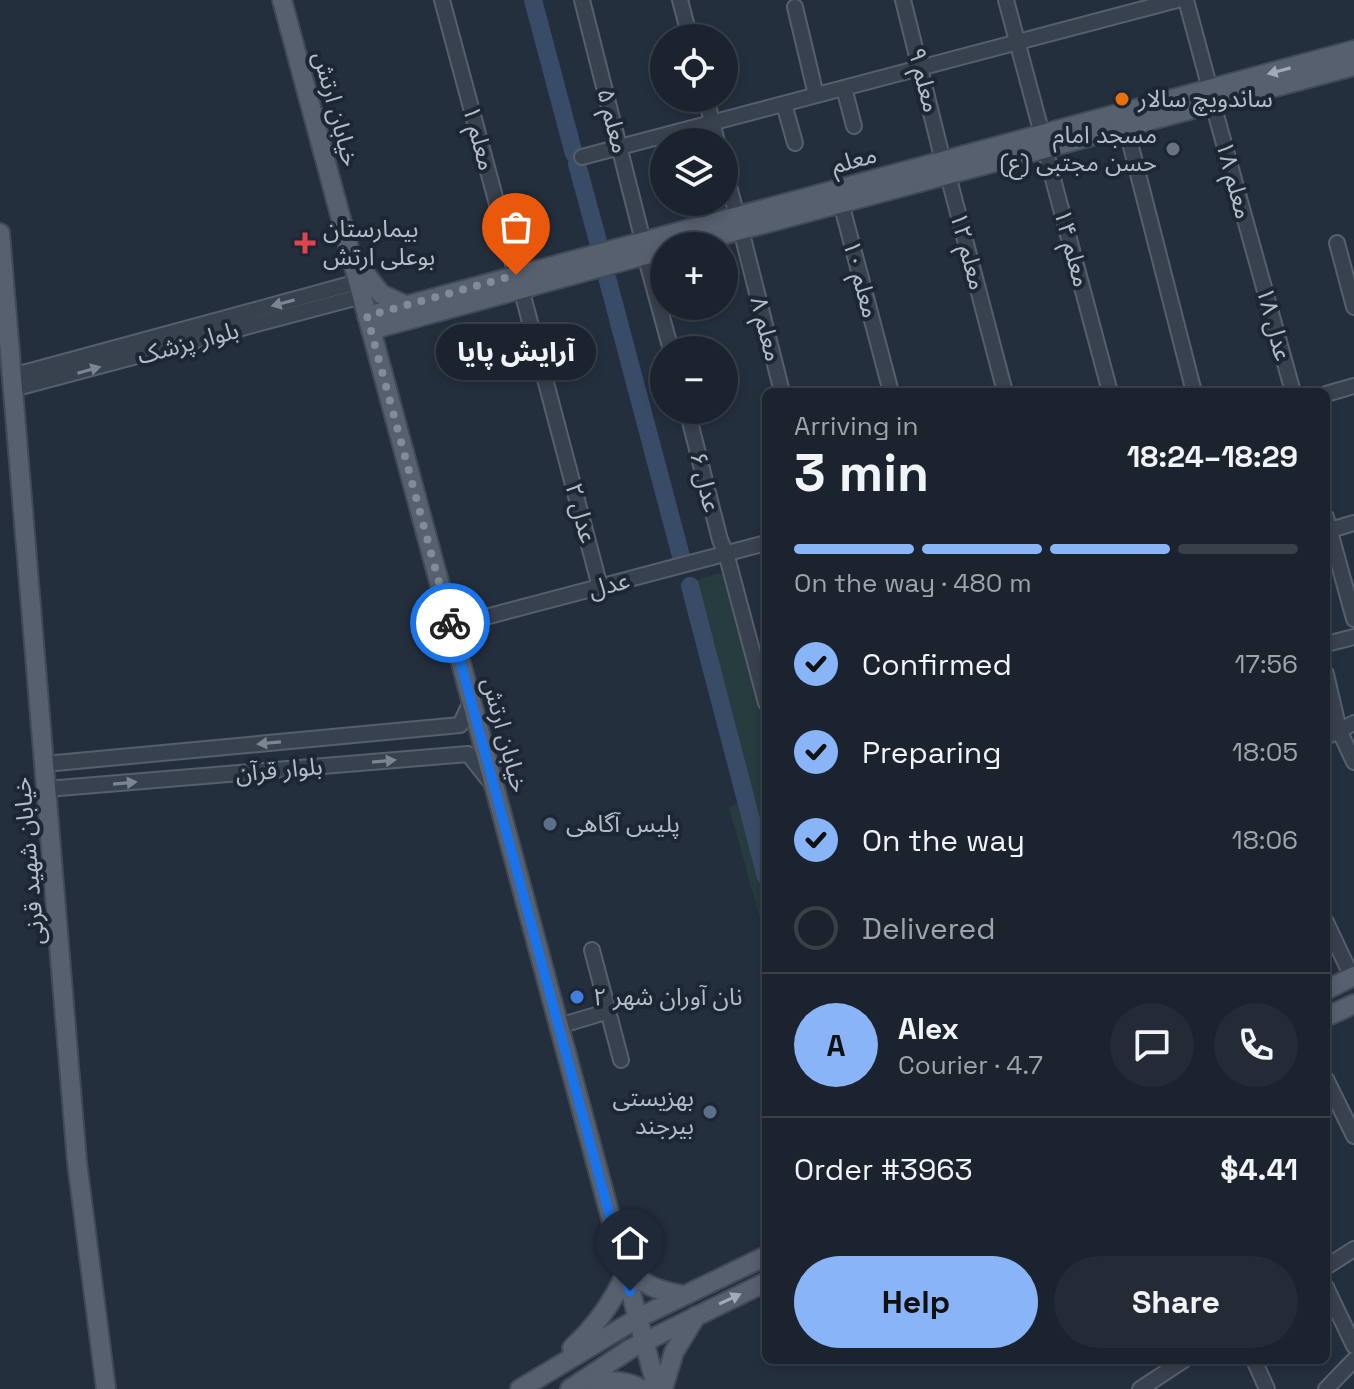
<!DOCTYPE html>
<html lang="en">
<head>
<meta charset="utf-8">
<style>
  :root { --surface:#1b232e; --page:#242b36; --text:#f1f3f6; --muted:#a0a4aa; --line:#39404a; --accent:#8ab4f8 }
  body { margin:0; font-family:"Space Grotesk","Noto Sans Arabic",sans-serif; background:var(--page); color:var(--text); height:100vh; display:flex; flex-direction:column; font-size:30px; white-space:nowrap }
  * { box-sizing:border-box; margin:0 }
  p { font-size:26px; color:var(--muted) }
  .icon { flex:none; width:44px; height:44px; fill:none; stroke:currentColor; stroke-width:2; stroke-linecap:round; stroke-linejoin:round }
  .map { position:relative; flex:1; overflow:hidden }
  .drawer { position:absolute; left:762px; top:388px; width:568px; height:976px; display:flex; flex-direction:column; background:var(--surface); border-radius:12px; box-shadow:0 4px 12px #0003,0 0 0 2px var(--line) }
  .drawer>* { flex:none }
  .buttons { position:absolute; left:650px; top:24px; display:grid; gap:16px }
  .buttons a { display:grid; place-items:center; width:88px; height:88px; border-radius:50%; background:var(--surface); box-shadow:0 4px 12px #0003,0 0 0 2px var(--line); font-size:40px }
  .pin { position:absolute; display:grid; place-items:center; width:68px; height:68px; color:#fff; margin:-82px -34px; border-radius:50% 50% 50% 0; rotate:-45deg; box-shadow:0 0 8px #0007 }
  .pin .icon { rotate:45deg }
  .courier { position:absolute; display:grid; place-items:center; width:80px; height:80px; margin:-40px; border:6px solid #1a73e8; border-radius:50%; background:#fff; color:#222; box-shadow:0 2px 10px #0007 }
  .bubble { position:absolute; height:56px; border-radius:28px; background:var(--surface); box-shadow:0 4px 12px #0003,0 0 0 2px var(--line); font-size:26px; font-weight:800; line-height:56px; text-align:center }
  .summary em { font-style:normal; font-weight:800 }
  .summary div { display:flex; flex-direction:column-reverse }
  .summary { display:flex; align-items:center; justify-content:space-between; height:136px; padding:0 32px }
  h1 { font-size:52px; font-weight:800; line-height:60px }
  .bar { display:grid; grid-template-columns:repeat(4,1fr); gap:12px 8px; align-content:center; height:96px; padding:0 32px }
  .bar i { height:10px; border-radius:6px; background:var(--line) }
  .bar .current { background:var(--accent) }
  .bar p { grid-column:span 4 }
  .line { display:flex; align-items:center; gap:20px; padding:0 32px; border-top:2px solid var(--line) }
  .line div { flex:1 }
  .round { display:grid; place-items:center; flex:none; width:84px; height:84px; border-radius:42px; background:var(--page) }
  ol { padding:0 32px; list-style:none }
  li { display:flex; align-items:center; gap:24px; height:88px }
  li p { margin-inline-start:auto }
  li .icon { padding:8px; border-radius:50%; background:var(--accent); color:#111; stroke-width:4 }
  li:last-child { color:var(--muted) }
  li i { width:44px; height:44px; border:4px solid var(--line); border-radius:50% }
  .button { display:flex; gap:16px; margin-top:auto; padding:16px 32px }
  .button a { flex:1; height:92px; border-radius:48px; background:var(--accent); color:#111; font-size:32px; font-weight:800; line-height:92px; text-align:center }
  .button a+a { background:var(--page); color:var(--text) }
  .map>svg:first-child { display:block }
  .green { fill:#263c3f }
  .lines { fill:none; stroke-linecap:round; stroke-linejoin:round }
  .river { stroke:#394c67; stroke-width:18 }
  .minor-casing { stroke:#565f6c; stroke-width:18 }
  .major-casing { stroke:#414a57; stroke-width:22 }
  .minor { stroke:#38414e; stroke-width:14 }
  .major { stroke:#56606e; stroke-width:18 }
  .oneway { fill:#a1aab7 }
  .oneway2 { fill:#7c8592 }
  .done { stroke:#828b98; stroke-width:8; stroke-dasharray:0 14.4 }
  .route { stroke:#1a73e8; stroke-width:10 }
  .food-dot { fill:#e8710a; stroke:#1d2633; stroke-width:3 }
  .worship-dot { fill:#6b7280; stroke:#1d2633; stroke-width:3 }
  .health-dot { fill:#e0444e; stroke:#1d2633; stroke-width:3 }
  .service-dot { fill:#5c6f8a; stroke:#1d2633; stroke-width:3 }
  .shop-dot { fill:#3f7fe0; stroke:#1d2633; stroke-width:3 }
  .labels { text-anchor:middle; stroke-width:8; stroke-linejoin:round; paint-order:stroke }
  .street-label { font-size:24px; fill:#b4bcc9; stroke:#1d2633 }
  .poi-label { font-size:24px; fill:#b4bcc9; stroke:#1d2633; text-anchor:start }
</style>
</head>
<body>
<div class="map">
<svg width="1354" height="1389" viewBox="0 0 1354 1389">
  <rect width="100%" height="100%" fill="#242f3e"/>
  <path class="green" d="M720,573l7,5 39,151v211l-37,-133 10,-4 -52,-220z"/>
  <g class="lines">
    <g class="river">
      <path d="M533,0l41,154"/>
      <path d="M577,164l22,81"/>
      <path d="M608,281l74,279"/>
      <path d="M690,586l76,291"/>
    </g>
    <g class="minor-casing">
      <g id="minor">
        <path d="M442,0l74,275"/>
        <path d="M582,0l61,241"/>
        <path d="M680,0l10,38"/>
        <path d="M903,0l40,161"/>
        <path d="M1006,0l36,134"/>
        <path d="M1186,0l24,89"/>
        <path d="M795,7l21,88"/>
        <path d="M844,88l10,38"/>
        <path d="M706,98l11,44"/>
        <path d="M784,104l11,39"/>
        <path d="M1213,104l80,288"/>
        <path d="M1126,127l68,265"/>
        <path d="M1045,149l65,243"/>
        <path d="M582,157l595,-157"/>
        <path d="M724,167l13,49"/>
        <path d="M948,175l57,217"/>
        <path d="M841,203l50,189"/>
        <path d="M741,230l41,162"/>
        <path d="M1337,243l17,64"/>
        <path d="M645,255l26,95"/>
        <path d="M521,288l79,299"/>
        <path d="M12,376l346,-94"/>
        <path d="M13,389l349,-93"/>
        <path d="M1326,394l28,-8"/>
        <path d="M687,410l33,130 6,13 40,150"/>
        <path d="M1326,517l28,102"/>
        <path d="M1330,530l24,-7"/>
        <path d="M451,626l315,-83"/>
        <path d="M1326,644l28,-7"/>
        <path d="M1326,674l13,56 15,32"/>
        <path d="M1326,737l28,-14"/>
        <path d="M45,764l415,-39 11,-23"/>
        <path d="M47,789l421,-35 24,30"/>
        <path d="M1326,922l26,55"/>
        <path d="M592,950l29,110"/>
        <path d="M559,1026l50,-15"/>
        <path d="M1326,1079l28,57"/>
        <path d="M1326,1267l28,-18"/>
        <path d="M1326,1287l28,59"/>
        <path d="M1254,1360l13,29"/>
        <path d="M1140,1389l44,-29"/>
        <path d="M1326,1389l28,-29"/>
      </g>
    </g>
    <g class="major-casing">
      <g id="major">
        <path d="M282,0l375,1389"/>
        <path d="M0,233l77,929 29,227"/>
        <path d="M681,246l673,-180"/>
        <path d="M357,263l24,31 24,11"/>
        <path d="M367,316l987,-266"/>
        <path d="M371,330l293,-80"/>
        <path d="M1326,990l28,-14"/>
        <path d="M1326,1017l28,-13"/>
        <path d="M625,1264c19,22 29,26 58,31"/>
        <path d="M572,1348c24,-22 41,-46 54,-75"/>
        <path d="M582,1386c22,-6 40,-8 60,3"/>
        <path d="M520,1389l118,-71 128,-62"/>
        <path d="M570,1389l60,-40 136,-67"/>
        <path d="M663,1389l11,-37 22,-36"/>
      </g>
    </g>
    <use href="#minor" class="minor"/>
    <use href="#major" class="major"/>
  </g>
  <defs><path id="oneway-solid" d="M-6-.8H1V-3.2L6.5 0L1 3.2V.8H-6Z" transform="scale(2)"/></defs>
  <g class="oneway">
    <use href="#oneway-solid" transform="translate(1279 71) rotate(165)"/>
    <use href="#oneway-solid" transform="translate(730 1299) rotate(-25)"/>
  </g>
  <g class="oneway2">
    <use href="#oneway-solid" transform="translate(283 303) rotate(165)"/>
    <use href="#oneway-solid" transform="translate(89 370) rotate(-16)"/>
    <use href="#oneway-solid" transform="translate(269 743) rotate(175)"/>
    <use href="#oneway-solid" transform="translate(384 761) rotate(-5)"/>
    <use href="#oneway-solid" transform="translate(125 783) rotate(-5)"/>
  </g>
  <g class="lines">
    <path class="done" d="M450,623l-83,-307 149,-41"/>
    <path class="route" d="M450,623l180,668"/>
  </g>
  <circle class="food-dot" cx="1122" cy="99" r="8"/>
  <circle class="worship-dot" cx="1173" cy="149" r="8"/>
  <path class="health-dot" d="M301 231h8v8h8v8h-8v8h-8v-8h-8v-8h8z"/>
  <g class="service-dot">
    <circle cx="550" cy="824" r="8"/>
    <circle cx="710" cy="1112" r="8"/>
  </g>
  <circle class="shop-dot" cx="577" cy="997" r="8"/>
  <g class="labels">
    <g class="street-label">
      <text transform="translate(924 80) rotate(76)" y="8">معلم ۹</text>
      <text transform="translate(336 109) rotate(75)" y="8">خیابان ارتش</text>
      <text transform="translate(613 121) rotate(76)" y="8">معلم ۵</text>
      <text transform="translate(479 138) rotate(75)" y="8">معلم ۱</text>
      <text transform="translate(854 160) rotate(-15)" y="8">معلم</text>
      <text transform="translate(1234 180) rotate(75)" y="8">معلم ۱۸</text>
      <text transform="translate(1072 248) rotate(75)" y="8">معلم ۱۴</text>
      <text transform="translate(968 251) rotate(75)" y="8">معلم ۱۲</text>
      <text transform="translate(861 279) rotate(75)" y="8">معلم ۱۰</text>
      <text transform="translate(1274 324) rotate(75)" y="8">عدل ۱۸</text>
      <text transform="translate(766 329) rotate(76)" y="8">معلم ۸</text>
      <text transform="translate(188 343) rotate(-15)" y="8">بلوار پزشک</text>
      <text transform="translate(705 482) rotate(76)" y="8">عدل ۶</text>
      <text transform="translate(581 513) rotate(75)" y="8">عدل ۲</text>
      <text transform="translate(609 585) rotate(-15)" y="8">عدل</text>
      <text transform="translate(505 735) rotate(75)" y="8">خیابان ارتش</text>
      <text transform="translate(279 770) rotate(-5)" y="8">بلوار قرآن</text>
      <text transform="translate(29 861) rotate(-95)" y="8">خیابان شهید قرنی</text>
    </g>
    <g class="poi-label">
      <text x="1138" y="107">ساندویچ سالار</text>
      <text x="1157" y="143" text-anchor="end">مسجد امام<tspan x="1157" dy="28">حسن مجتبی (ع)</tspan></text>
      <text x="323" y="237">بیمارستان<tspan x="323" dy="28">بوعلی ارتش</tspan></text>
      <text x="566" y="832">پلیس آگاهی</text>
      <text x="593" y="1005">نان آوران شهر ۲</text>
      <text x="694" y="1106" text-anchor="end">بهزیستی<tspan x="694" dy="28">بیرجند</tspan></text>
    </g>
  </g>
</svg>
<div class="buttons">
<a><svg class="icon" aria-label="locate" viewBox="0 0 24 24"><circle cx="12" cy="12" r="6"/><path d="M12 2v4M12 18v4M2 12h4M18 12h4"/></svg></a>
<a><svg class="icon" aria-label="layers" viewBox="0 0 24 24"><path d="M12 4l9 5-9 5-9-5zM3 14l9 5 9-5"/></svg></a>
<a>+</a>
<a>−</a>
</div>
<div class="pin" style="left:516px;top:275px;background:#ea580c"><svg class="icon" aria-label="bag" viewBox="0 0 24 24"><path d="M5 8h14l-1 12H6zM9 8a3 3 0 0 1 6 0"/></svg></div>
<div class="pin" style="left:630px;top:1291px;background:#1f2937"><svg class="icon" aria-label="home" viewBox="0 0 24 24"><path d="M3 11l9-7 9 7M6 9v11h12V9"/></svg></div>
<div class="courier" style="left:450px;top:623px"><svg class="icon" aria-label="bike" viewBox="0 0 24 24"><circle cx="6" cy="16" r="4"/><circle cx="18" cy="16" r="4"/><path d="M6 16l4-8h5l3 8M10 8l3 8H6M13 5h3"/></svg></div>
<div class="bubble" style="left:436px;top:324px;width:160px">آرایش پایا</div>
<section class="drawer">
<div class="summary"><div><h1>3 min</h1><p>Arriving in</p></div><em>18:24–18:29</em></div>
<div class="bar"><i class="current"></i><i class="current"></i><i class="current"></i><i></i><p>On the way · 480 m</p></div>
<ol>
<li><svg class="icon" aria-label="check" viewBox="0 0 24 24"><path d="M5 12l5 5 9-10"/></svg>Confirmed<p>17:56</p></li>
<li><svg class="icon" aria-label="check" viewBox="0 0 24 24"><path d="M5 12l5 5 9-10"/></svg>Preparing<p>18:05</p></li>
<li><svg class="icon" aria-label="check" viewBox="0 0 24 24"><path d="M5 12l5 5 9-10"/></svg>On the way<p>18:06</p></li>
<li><i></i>Delivered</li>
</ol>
<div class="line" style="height:144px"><b class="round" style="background:var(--accent);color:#111">A</b><div><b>Alex</b><p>Courier · 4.7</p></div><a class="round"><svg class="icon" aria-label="chat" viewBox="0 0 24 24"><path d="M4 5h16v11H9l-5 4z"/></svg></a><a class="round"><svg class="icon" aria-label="phone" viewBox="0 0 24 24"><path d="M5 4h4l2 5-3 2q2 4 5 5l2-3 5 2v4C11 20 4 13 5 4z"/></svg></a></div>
<div class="line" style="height:104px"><div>Order #3963</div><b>$4.41</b></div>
<div class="button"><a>Help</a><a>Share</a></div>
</section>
</div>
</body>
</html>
